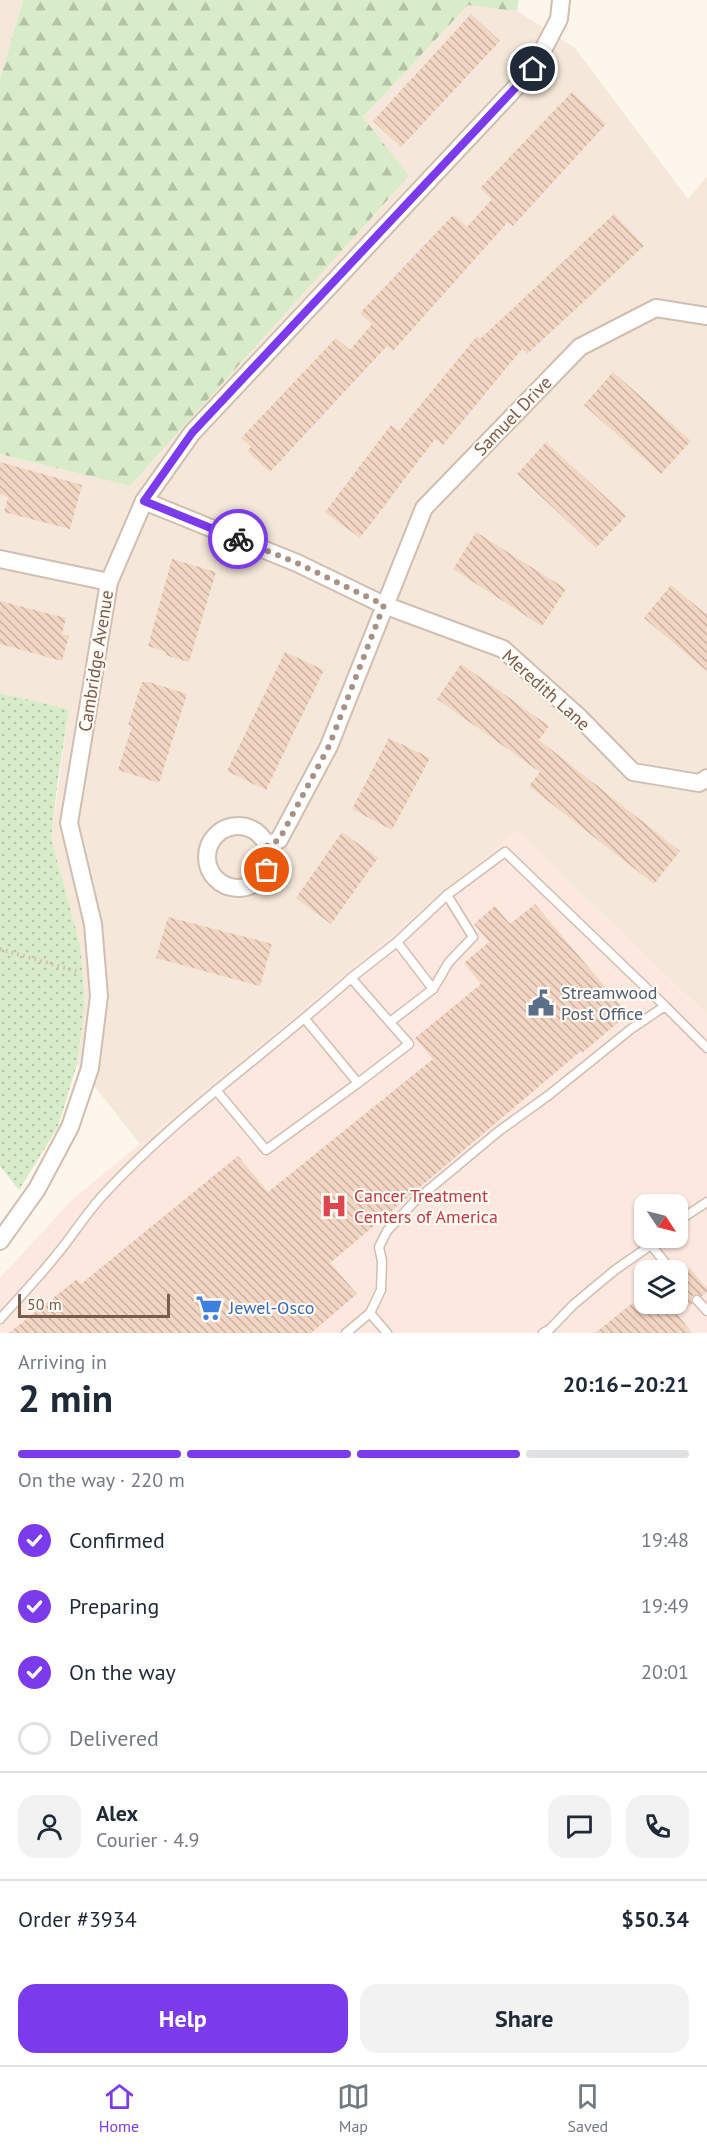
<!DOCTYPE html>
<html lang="en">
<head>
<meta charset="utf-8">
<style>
  :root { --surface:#fff; --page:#f2f2f3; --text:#1f2937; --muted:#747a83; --line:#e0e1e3; --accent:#7c3aed }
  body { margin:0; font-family:"PT Sans",sans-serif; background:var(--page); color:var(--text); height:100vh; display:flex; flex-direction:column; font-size:22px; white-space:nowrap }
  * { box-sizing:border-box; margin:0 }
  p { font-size:20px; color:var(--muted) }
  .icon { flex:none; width:33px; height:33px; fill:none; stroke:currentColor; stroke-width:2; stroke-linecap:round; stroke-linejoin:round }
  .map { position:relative; height:1333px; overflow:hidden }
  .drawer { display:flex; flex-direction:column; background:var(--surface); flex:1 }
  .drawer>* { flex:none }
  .needle { width:39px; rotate:125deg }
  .buttons { position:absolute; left:634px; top:1194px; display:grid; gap:12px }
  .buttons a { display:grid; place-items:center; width:54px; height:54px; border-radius:12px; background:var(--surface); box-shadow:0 2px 4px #0004; font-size:30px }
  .scale { position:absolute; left:18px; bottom:15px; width:152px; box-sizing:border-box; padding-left:6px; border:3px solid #7a5c4d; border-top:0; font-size:16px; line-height:21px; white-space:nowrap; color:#7a5c4d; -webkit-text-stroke:4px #fffaf3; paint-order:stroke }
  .pin { position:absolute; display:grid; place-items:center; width:51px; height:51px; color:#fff; margin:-26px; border:3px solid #fff; border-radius:50%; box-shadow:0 2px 6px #0007 }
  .courier { position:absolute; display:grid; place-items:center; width:60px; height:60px; margin:-30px; border:4px solid #7c3aed; border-radius:50%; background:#fff; color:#222; box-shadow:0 2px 8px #0007 }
  .head em { font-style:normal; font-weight:700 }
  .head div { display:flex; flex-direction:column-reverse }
  .head { display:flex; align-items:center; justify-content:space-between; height:102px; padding:0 18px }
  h1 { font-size:39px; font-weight:700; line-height:45px }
  .bar { display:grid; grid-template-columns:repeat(4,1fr); gap:9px 6px; align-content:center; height:72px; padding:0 18px }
  .bar i { height:8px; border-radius:4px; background:var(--line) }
  .bar .active { background:var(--accent) }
  .bar p { grid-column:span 4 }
  .line { display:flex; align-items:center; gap:15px; padding:0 18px; border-top:2px solid var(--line) }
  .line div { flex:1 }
  .round { display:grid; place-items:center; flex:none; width:63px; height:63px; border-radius:18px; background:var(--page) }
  ol { padding:0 18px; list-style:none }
  li { display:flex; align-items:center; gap:18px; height:66px }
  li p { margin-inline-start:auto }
  li .icon { padding:6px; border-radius:50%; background:var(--accent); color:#fff; stroke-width:4 }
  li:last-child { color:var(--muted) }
  li i { width:33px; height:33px; border:3px solid var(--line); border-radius:50% }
  .button { display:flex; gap:12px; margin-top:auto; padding:12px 18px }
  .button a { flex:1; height:69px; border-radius:18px; background:var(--accent); color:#fff; font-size:24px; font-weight:700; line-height:69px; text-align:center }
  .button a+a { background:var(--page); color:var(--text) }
  .dock { display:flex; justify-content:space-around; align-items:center; height:84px; border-top:2px solid var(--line); background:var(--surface); font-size:16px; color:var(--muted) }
  .dock a { display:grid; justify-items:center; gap:3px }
  .dock .active { color:var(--accent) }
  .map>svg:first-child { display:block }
  .residential { fill:#f5e8da }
  .commercial { fill:#fde8e0; fill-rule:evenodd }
  .forest { fill:url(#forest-firs) }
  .park { fill:url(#park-dots) }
  .building { fill:url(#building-back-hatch) }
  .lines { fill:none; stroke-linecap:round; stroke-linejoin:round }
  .lane-casing { stroke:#d1beb0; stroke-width:11 }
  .street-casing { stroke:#d1beb0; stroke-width:20 }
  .path { stroke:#d9b8a5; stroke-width:4; stroke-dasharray:1.5 4.5; stroke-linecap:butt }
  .lane { stroke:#fff; stroke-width:8 }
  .street { stroke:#fff; stroke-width:16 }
  .done { stroke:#a89285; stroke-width:6; stroke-dasharray:0 10.8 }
  .route { stroke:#7c3aed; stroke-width:8 }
  .labels { text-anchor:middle; stroke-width:4.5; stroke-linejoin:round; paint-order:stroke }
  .street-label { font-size:18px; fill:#7a5c4d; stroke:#fffaf3 }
  .service-label { font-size:18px; fill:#4e5e75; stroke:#fffaf3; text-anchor:start }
  .health-label { font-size:18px; fill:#be3a42; stroke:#fffaf3; text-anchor:start }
  .shop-label { font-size:18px; fill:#366cbe; stroke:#fffaf3; text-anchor:start }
</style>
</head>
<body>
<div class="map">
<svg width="707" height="1333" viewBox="0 0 707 1333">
  <defs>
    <pattern id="forest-firs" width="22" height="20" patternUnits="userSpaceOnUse" patternTransform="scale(1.5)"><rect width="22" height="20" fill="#d8ecc9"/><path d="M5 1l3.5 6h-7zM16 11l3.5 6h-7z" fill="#b4c2a5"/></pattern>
    <pattern id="park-dots" width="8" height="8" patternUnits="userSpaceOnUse" patternTransform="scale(1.5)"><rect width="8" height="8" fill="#d8ecc9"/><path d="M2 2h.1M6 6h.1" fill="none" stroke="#b4c2a5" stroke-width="1.8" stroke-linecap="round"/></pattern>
    <pattern id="building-back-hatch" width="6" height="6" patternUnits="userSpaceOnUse" patternTransform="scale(1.5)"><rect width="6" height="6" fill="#f3d5c3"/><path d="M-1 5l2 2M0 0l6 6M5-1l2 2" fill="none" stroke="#cab0a1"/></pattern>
  </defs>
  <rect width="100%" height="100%" fill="#fdf6ec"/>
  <g class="residential">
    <path d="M0,0h23l-23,79z"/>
    <path d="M469,4l48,7 58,37 113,151 19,-23v839l-190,-184 -377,313 -63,-80 8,-60 -5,-60 -29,-106 18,-129 -69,-16v-239l130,32 279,-310 -46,-59z"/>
  </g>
  <path class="commercial" d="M517,831l190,184v318h-707v-55l72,-78zM645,1204h33v34h-33zM645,1270h33v34h-33z"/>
  <path class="forest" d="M23,0h496l-2,11 -49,-6 -105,112 46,59 -279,310 -130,-32v-375z"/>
  <path class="park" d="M0,693l69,16 -12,77 -6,52 29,106 5,60 -8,60 -19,63 -39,63 -19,-24z"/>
  <g class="building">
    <path d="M471,14l29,27 -99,106 -28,-26z"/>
    <path d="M572,92l34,32 -93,102 -5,-4 -115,129 -6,-5 -117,126 -23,-21 4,-4 -10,-9 95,-100 14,12 22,-26 -12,-11 93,-98 14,12 25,-28 -12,-11z"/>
    <path d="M614,214l30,32 -117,108 -5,-5 -79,96 -8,-6 -75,99 -35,-26 66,-87 8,6 78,-95 3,3z"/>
    <path d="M613,372l78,69 -30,33 -77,-69z"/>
    <path d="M546,442l80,74 -30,32 -79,-74z"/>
    <path d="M0,462l82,23 -12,44 -66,-17 4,-15 -8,-3z"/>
    <path d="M476,532l90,57 -24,37 -89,-57z"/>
    <path d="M172,559l44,13 -27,90 -24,-7 1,-3 -18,-6z"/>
    <path d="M671,585l36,30v56l-63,-53z"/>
    <path d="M0,601l66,17 -4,16 7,2 -7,25 -62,-17z"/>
    <path d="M285,652l39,18 -58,120 -39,-19z"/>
    <path d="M461,664l88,62 -10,14 141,111 -26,33 -125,-98 11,-14 -103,-73z"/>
    <path d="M142,682h7l38,12 -28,89 -41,-13 14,-44 -4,-1z"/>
    <path d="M389,738l41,20 -38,72 -40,-21z"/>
    <path d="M342,832l36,26 -47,66 -35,-26z"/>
    <path d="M535,904l93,110 -46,39 -1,-2 -251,212 27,31 -46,39h-302l68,-54 4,5 157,-128 30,36 165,-133 -18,-21 66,-54 -17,-21 25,-21 -15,-18 21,-18 15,18z"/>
    <path d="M168,917l104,27 -12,42 -104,-28z"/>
    <path d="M690,1268l17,21v3l-5,4 -6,-2 -4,2v8l-14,11 14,18h-97l50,-40v11h33v-25z"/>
  </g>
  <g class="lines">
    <g class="lane-casing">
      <g id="lane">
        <path d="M397,942l50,-47 58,-43 160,154"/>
        <path d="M305,1019l53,64 51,-39 -58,-66 46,-36 36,47 16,-27 24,-25 -26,-42"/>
        <path d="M390,1022l43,-33"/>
        <path d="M216,1090l50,60 92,-67"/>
        <path d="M678,1221l29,-19"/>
        <path d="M651,1245l20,25"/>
        <path d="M697,1300l10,11"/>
        <path d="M370,1313l17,20"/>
        <path d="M0,1319c18,-20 37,-40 54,-61 18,-21 32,-45 51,-65 74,-80 165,-142 246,-215"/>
        <path d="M346,1333l24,-20 11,-23 1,-29 -3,-14 8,-16 28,-30 84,-70 50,-36 82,-66 34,-23 42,42"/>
        <path d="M543,1333l7,-4 23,-24 42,-35 36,-25 6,-7"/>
      </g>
    </g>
    <g class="street-casing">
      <g id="street">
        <path d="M144,501l153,62 87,42 119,44 76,68 54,55 66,11 8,-5"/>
        <path d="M0,559l109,23"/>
        <circle cx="238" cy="857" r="31"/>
        <path d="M268,845l11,-5 50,-94 95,-238 156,-161 76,-39 51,8"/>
        <path d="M0,1241l37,-52 33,-62 20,-59 9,-72 -6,-72 -24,-101 40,-241 35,-81 48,-68 341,-364 26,-50 2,-19"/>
      </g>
    </g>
    <path class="path" d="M0,949l79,23"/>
    <use href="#lane" class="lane"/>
    <use href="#street" class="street"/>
  </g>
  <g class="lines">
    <path class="done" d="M238,539l59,24 87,42 -55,141 -50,94 -12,5 3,13 -3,12"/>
    <path class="route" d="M238,539l-94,-38 48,-68 341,-364"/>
  </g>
  <defs>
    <g id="civic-bare" transform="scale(2.07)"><path d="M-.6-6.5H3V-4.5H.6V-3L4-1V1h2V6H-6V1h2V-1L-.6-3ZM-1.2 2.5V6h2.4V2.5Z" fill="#5c6f8a" stroke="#fffaf3" stroke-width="2.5" paint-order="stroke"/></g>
    <g id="hospital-bare" transform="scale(2.07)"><path d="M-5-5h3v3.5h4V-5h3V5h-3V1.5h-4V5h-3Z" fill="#e0444e" stroke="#fffaf3" stroke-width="2.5" paint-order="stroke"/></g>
    <g id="supermarket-bare" transform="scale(2.07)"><path d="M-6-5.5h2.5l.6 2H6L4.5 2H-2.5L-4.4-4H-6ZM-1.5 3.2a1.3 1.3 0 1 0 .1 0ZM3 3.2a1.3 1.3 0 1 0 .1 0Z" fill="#3f7fe0" stroke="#fffaf3" stroke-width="2.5" paint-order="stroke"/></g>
  </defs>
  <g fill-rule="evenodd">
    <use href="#civic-bare" x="541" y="1003"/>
    <use href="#hospital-bare" x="334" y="1206"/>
    <use href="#supermarket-bare" x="209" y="1308"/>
  </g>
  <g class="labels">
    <g class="street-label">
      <text transform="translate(513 416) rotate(-46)" y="6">Samuel Drive</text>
      <text transform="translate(96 661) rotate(-81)" y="6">Cambridge Avenue</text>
      <text transform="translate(546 690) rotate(42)" y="6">Meredith Lane</text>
    </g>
    <g class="service-label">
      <text x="561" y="999">Streamwood<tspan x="561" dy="21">Post Office</tspan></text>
    </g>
    <g class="health-label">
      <text x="354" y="1202">Cancer Treatment<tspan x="354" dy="21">Centers of America</tspan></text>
    </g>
    <g class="shop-label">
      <text x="229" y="1314">Jewel-Osco</text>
    </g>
  </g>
</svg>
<div class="buttons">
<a><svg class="needle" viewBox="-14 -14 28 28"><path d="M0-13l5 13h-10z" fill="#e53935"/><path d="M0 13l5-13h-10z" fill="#747a83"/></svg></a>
<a><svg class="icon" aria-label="layers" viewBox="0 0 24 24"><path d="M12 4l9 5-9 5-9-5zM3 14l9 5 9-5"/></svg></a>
</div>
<div class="scale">50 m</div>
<div class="pin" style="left:267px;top:870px;background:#ea580c"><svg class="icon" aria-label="bag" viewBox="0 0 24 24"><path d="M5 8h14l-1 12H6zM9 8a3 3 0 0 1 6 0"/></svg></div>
<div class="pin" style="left:533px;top:69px;background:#1f2937"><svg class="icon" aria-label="home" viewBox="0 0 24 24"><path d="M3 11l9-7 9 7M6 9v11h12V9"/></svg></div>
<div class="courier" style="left:238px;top:539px"><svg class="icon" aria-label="bike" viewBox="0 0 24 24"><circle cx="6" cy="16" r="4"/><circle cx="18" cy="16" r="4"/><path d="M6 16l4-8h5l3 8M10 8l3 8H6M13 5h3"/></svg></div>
</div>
<section class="drawer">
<div class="head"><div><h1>2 min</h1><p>Arriving in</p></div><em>20:16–20:21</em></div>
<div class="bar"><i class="active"></i><i class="active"></i><i class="active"></i><i></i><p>On the way · 220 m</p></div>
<ol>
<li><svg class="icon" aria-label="check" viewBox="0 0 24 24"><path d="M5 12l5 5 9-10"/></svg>Confirmed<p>19:48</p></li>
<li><svg class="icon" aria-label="check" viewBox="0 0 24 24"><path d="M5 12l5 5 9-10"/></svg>Preparing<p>19:49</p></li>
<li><svg class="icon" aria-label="check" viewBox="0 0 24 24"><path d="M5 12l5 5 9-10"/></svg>On the way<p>20:01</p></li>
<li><i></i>Delivered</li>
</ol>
<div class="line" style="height:108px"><a class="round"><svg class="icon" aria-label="person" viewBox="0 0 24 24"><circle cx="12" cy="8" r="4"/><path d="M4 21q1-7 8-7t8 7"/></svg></a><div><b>Alex</b><p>Courier · 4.9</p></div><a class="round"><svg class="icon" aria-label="chat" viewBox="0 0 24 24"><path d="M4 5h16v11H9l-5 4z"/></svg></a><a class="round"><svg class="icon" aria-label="phone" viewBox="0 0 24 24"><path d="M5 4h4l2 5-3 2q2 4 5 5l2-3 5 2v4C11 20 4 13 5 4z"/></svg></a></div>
<div class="line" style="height:78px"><div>Order #3934</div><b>$50.34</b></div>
<div class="button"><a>Help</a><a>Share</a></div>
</section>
<nav class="dock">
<a class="active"><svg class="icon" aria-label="home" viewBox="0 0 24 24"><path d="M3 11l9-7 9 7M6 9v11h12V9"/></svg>Home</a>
<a><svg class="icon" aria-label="map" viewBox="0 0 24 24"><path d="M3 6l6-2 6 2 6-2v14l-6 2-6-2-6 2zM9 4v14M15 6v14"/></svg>Map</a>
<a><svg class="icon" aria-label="saved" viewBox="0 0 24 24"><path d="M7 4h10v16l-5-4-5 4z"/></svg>Saved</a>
</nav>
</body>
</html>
